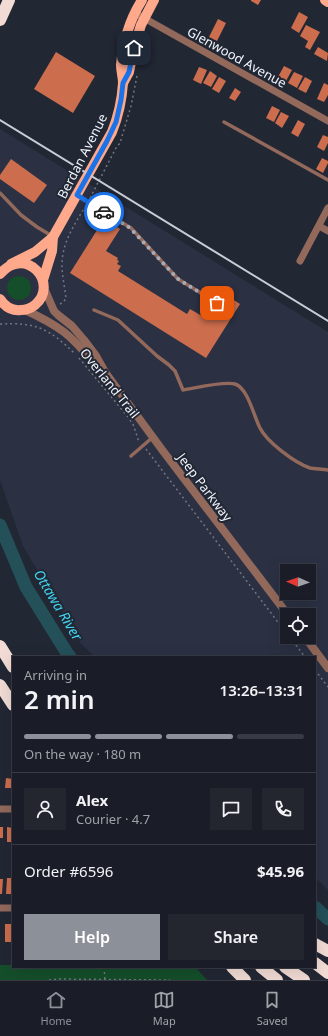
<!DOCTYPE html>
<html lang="en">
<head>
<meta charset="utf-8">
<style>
  :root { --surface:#1a1d27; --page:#23262f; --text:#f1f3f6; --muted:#9fa2a7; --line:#383b44; --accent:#8c9099 }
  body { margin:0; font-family:"Noto Sans",sans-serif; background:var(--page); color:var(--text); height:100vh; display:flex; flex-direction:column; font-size:15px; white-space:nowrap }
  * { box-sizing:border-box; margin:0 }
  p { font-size:13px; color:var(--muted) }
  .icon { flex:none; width:22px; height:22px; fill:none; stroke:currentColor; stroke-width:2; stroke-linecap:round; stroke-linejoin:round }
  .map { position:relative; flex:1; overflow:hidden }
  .panel { position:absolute; left:12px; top:656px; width:304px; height:312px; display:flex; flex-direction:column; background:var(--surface); border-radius:0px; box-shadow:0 4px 16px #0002,0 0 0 1px var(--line) }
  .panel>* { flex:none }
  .needle { width:26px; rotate:272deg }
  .buttons { position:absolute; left:280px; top:564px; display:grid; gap:8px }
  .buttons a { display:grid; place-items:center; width:36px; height:36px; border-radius:0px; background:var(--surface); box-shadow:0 4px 16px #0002,0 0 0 1px var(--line); font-size:20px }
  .pin { position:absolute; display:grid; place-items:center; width:34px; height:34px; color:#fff; margin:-17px; border-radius:8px; box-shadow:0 2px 6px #0006 }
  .courier { position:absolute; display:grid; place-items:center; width:40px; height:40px; margin:-20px; border:3px solid #1a73e8; border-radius:50%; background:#fff; color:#222; box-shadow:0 1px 5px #0007 }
  .overview em { font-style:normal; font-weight:600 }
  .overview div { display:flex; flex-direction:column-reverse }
  .overview { display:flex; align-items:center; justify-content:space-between; height:68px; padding:0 12px }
  h1 { font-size:26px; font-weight:600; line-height:30px }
  .bar { display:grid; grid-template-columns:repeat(4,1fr); gap:6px 4px; align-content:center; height:48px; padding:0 12px }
  .bar i { height:5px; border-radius:3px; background:var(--line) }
  .bar .active { background:var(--accent) }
  .bar p { grid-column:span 4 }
  .line { display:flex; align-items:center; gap:10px; padding:0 12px; border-top:1px solid var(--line) }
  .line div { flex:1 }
  .round { display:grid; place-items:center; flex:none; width:42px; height:42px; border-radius:0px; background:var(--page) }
  .action { display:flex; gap:8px; margin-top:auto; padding:8px 12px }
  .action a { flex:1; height:46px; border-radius:0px; background:var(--accent); color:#fff; font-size:16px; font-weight:600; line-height:46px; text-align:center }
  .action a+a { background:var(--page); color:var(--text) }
  .tabs { display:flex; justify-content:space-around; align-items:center; height:56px; border-top:1px solid var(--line); background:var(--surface); font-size:11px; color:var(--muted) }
  .tabs a { display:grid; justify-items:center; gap:2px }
  .tabs .active { color:var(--accent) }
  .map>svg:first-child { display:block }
  .built { fill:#2b3143; fill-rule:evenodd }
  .green { fill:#144e2a }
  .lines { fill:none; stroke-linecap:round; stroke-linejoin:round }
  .river { stroke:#235059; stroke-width:13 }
  .building { fill:#cc6d4d }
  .path { stroke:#717681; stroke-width:1.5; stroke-dasharray:2 3; stroke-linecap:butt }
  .service { stroke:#92695b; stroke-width:3.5 }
  .minor { stroke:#92695b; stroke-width:7 }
  .tertiary { stroke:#92695b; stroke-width:8 }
  .primary { stroke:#ffa98c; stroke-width:10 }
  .motorway { stroke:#f1dbd4; stroke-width:12 }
  .rail { stroke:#c8ccd6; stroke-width:2 }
  .done { stroke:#a8acb7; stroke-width:4; stroke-dasharray:0 7.2 }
  .route { stroke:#1a73e8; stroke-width:5 }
  .labels { text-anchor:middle; stroke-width:4; stroke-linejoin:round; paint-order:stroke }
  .street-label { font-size:13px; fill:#f0f4fd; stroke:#222734 }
  .water-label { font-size:14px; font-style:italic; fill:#3ed5f0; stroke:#222734 }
</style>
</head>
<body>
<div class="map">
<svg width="328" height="980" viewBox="0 0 328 980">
  <rect width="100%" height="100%" fill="#222734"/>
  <path class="built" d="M0,129l328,203v558l-13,-13v-220h-220l-14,-13 -58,-98 -23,-66zM287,571h22v22h-22zM287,615h22v22h-22z"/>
  <g class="green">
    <circle cx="19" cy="288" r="12"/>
    <path d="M0,965h13v2h162l22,2 10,11h-207z"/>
  </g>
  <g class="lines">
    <g class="river">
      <path d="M0,525l26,62 41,66 3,4"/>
      <path d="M315,907l13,12"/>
    </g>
  </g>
  <g class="building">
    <path d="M251,0h10l-3,5 -7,-4z"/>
    <path d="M299,12l9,5 -9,16 -8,-5z"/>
    <path d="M218,19l8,4 -9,18 -8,-4z"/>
    <path d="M306,25l14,7 -10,18 -5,-3 3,-6 -8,-5z"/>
    <path d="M318,47l10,6 -1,8 -13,-7z"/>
    <path d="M56,52l39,24 -22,37 -39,-24z"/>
    <path d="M284,66l8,4 -6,11 -8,-4z"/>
    <path d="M199,67l8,3 -6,14 -8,-4z"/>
    <path d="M210,71l7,5 -6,11 -8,-4z"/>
    <path d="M294,72l9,4 -6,12 -9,-5z"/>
    <path d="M219,77l7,4 -7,12 -7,-4z"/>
    <path d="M305,77l7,4 -6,12 -8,-4z"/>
    <path d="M324,83l4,2v10l-4,7 -7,-3z"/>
    <path d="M235,88l6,4 -6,9 -6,-3z"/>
    <path d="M272,106l8,4 -6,12 -8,-4z"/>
    <path d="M281,112l8,4 -7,12 -7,-5z"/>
    <path d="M298,120l7,4 -7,13 -7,-4z"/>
    <path d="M323,135l5,2v6l-4,8 -7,-4z"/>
    <path d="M322,158l6,3v2l-5,10 -7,-4z"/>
    <path d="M11,159l36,26 -13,18 -34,-24v-4z"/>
    <path d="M104,219l16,10 -14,22 12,7 -1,2 2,1 -2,3 4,2 -3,5 69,43 3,-5 17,10 16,-26 17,11 -34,54 -136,-85z"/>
    <path d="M6,778l7,1v9h-8z"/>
    <rect x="0" y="827" width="3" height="11"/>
    <path d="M7,827l6,1v14h-6z"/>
    <path d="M7,878h6v16h-7z"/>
    <path d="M0,879h3l-1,15h-2z"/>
    <rect x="5" y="924" width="8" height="18"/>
  </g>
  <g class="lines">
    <g class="path">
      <path d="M90,198l26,-50 4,-5 11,-37 6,-30"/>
      <path d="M60,304l2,-1 4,-4c-1,-11 -4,-23 -4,-34 0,-22 12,-40 23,-58"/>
      <path d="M0,324c36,-2 50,5 75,30"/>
      <path d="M79,358l49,59"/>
      <path d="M130,420l3,4 6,18"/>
      <path d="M146,449l141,185"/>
      <path d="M290,637l15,20"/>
      <path d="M315,670l13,17"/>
      <path d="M104,967l1,13"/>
      <path d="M49,980l9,-1 112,1"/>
    </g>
    <g class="service">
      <path d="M224,122l104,58"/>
      <path d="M0,193l21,22 16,12 15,9"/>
      <path d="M78,196l53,32 47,51 39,24"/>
      <path d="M94,310l24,10 39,36 12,9 6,6 8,19c13,-2 40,-9 52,-6 13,4 19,33 25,44 7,14 35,35 50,40 5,1 12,1 18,2"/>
      <path d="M131,456l22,-19"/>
    </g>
    <g class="minor">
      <path d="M135,13l193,108"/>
      <path d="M319,226l9,5"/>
      <path d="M300,261l28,-53"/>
      <path d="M0,809h13"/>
      <path d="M0,908h13"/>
    </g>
    <g class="tertiary">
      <path d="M44,288l10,23 4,4 14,11 12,14 12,16 9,16 58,79 125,164"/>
      <path d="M25,310c13,6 27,13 39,22 13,10 23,24 36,36"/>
      <path d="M305,637l23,31"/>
    </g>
    <g class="primary">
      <path d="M325,0l3,2"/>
      <path d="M123,83l6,-11 5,-24 7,-23 13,-25"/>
      <path d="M11,264l24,-12 18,-15 59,-105c6,-15 10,-33 11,-49 0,-6 -2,-12 -2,-18 2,-23 9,-46 21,-65"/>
      <path d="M0,274c26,-30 60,10 35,31 -4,3 -9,5 -14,5 -9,1 -16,-3 -21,-11"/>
      <path d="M43,280l9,-29 1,-14"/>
    </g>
    <g class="motorway">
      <path d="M0,20l9,-20"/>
      <path d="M0,646l13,21"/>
      <path d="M0,685l13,20"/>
      <path d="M315,944l13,7"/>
      <path d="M315,963l13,10"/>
      <path d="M232,967l13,13"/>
      <path d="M261,967l16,13"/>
      <path d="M285,967l19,13"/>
    </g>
    <path class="rail" d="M0,120l328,201"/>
  </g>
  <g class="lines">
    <path class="done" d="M104,212l26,16 48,51 39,24"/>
    <path class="route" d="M104,212l-27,-17 30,-54 9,-19 5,-22 2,-17 6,-11 5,-24"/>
  </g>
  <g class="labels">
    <g class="street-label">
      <text transform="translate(237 57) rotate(29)" y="5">Glenwood Avenue</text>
      <text transform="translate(82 156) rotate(-63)" y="5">Berdan Avenue</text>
      <text transform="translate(110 383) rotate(51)" y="5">Overland Trail</text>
      <text transform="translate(205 487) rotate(53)" y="5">Jeep Parkway</text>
    </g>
    <g class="water-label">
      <text transform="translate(58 605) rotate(59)" y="5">Ottawa River</text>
    </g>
  </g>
</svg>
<div class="buttons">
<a><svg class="needle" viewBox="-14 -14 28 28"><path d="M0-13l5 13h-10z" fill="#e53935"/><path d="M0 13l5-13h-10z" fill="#9fa2a7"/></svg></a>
<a><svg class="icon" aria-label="locate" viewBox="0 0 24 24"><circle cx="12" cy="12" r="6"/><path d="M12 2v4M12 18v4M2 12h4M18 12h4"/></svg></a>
</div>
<div class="pin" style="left:217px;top:303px;background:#ea580c"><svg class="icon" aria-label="bag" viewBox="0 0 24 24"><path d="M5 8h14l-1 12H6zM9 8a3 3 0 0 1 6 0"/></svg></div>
<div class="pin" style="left:134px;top:48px;background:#1f2937"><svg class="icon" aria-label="home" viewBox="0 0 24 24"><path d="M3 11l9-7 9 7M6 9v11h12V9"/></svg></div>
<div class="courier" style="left:104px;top:212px"><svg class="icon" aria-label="car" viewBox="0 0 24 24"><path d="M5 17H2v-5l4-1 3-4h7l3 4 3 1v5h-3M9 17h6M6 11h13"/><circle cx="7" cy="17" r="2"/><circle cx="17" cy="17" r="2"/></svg></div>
<section class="panel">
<div class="overview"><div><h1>2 min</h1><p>Arriving in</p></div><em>13:26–13:31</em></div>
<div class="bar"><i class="active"></i><i class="active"></i><i class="active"></i><i></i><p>On the way · 180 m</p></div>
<div class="line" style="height:72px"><a class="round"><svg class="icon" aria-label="person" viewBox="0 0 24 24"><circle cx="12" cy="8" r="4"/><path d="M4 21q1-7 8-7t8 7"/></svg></a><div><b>Alex</b><p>Courier · 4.7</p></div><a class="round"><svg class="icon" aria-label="chat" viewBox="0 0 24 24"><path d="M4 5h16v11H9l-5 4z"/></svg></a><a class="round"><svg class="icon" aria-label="phone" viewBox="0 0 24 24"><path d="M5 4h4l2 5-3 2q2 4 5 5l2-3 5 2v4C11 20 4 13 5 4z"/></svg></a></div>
<div class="line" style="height:52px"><div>Order #6596</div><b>$45.96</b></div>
<div class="action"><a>Help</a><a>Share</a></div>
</section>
</div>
<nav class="tabs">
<a class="active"><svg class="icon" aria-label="home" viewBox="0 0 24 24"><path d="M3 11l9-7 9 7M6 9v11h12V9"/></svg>Home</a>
<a><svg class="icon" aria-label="map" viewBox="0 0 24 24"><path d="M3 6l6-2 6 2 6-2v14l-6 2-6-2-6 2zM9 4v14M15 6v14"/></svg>Map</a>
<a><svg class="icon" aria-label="saved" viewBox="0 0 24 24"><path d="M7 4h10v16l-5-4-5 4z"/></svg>Saved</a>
</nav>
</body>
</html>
